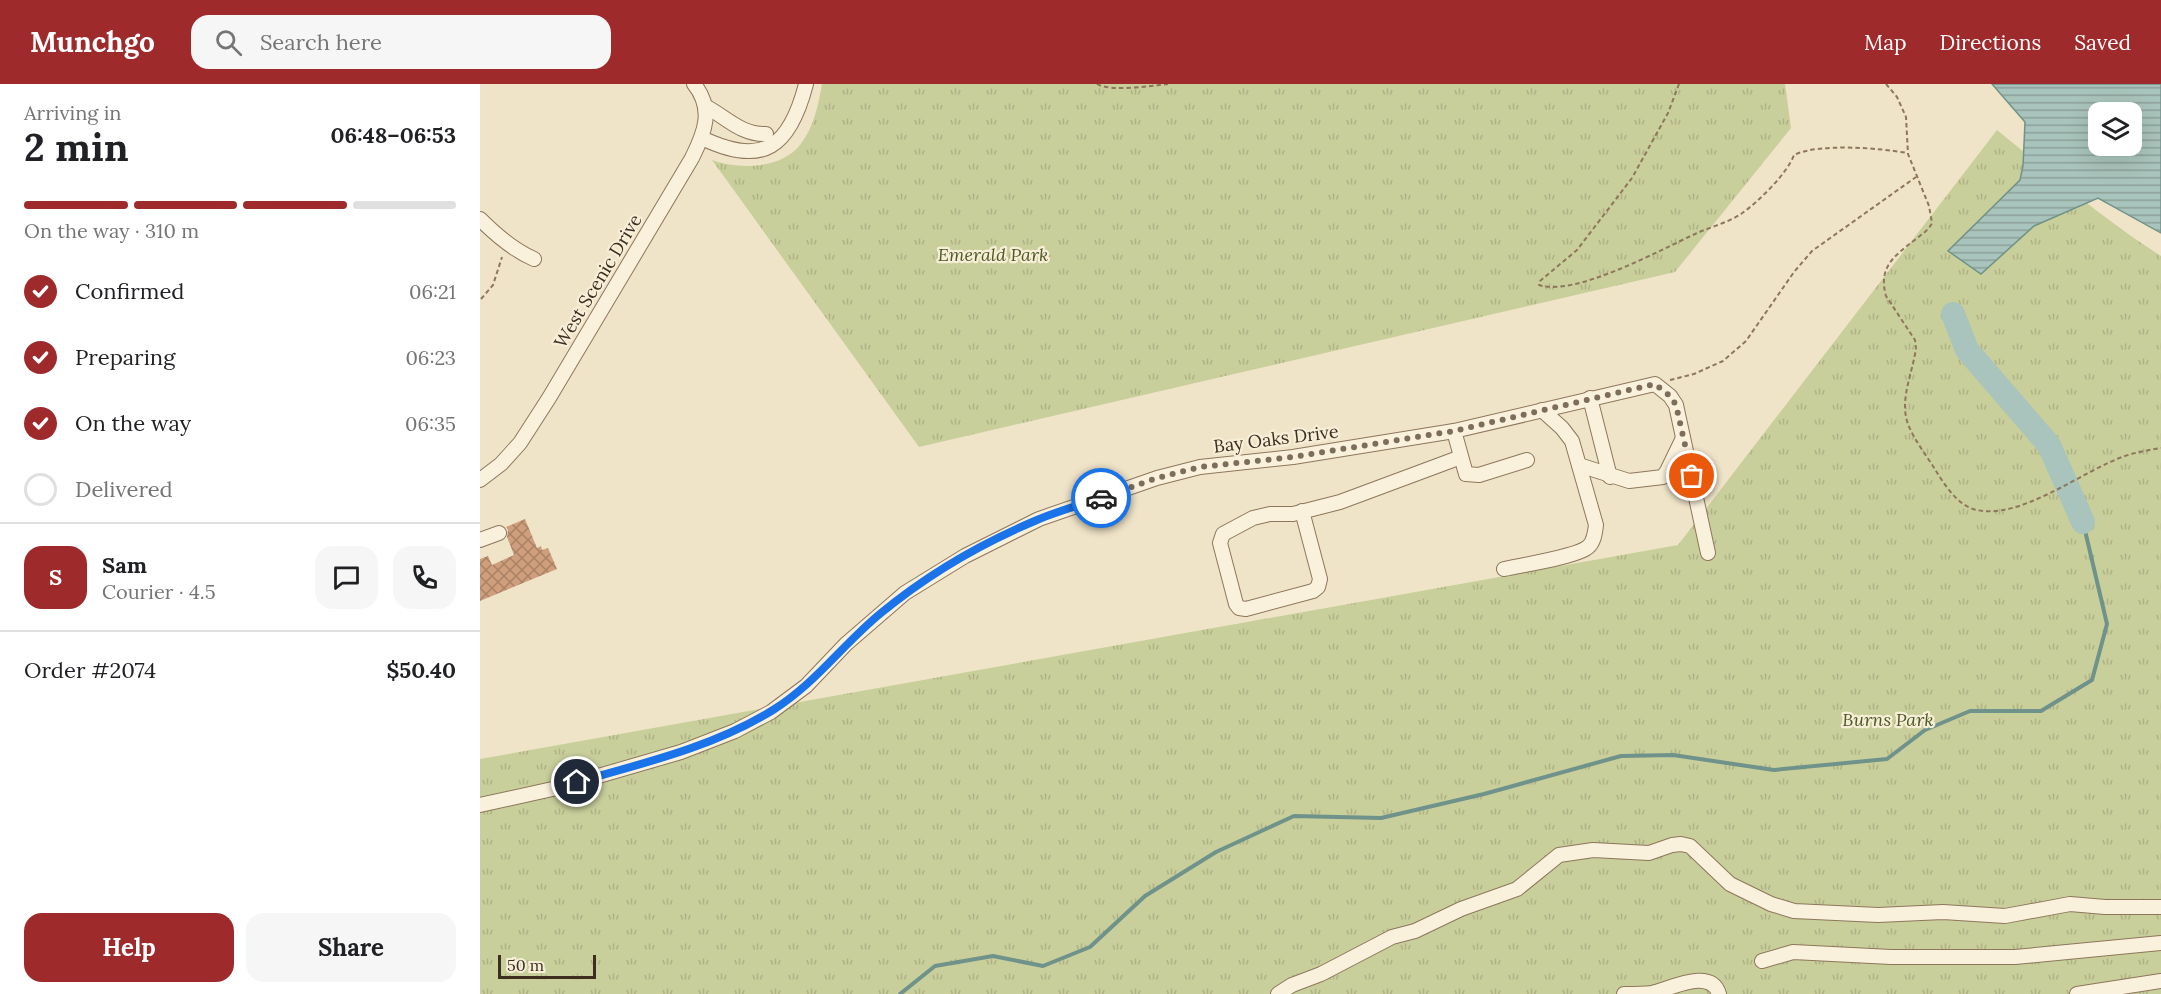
<!DOCTYPE html>
<html lang="en">
<head>
<meta charset="utf-8">
<style>
  :root { --surface:#fff; --page:#f6f6f6; --text:#202124; --muted:#757577; --line:#e0e0e0; --accent:#9e2a2b }
  body { margin:0; font-family:Lora,serif; background:var(--page); color:var(--text); height:100vh; display:flex; flex-direction:column; font-size:22px; white-space:nowrap }
  * { box-sizing:border-box; margin:0 }
  p { font-size:20px; color:var(--muted) }
  .icon { flex:none; width:33px; height:33px; fill:none; stroke:currentColor; stroke-width:2; stroke-linecap:round; stroke-linejoin:round }
  .map { position:relative; flex:1; overflow:hidden }
  .sheet { display:flex; flex-direction:column; background:var(--surface); width:480px }
  .sheet>* { flex:none }
  .controls { position:absolute; left:1608px; top:18px; display:grid; gap:12px }
  .controls a { display:grid; place-items:center; width:54px; height:54px; border-radius:12px; background:var(--surface); box-shadow:0 6px 24px #0002; font-size:30px }
  .scale { position:absolute; left:18px; bottom:15px; width:98px; box-sizing:border-box; padding-left:6px; border:3px solid #3d2e20; border-top:0; font-size:16px; line-height:21px; white-space:nowrap; color:#3d2e20; -webkit-text-stroke:4px #f7eed8; paint-order:stroke }
  .pin { position:absolute; display:grid; place-items:center; width:51px; height:51px; color:#fff; margin:-26px; border:3px solid #fff; border-radius:50%; box-shadow:0 2px 6px #0007 }
  .courier { position:absolute; display:grid; place-items:center; width:60px; height:60px; margin:-30px; border:4px solid #1a73e8; border-radius:50%; background:#fff; color:#222; box-shadow:0 2px 8px #0007 }
  .overview em { font-style:normal; font-weight:700 }
  .overview div { display:flex; flex-direction:column-reverse }
  .overview { display:flex; align-items:center; justify-content:space-between; height:102px; padding:0 24px }
  h1 { font-size:39px; font-weight:700; line-height:45px }
  .bar { display:grid; grid-template-columns:repeat(4,1fr); gap:9px 6px; align-content:center; height:72px; padding:0 24px }
  .bar i { height:8px; border-radius:4px; background:var(--line) }
  .bar .selected { background:var(--accent) }
  .bar p { grid-column:span 4 }
  .line { display:flex; align-items:center; gap:15px; padding:0 24px; border-top:2px solid var(--line) }
  .line div { flex:1 }
  .round { display:grid; place-items:center; flex:none; width:63px; height:63px; border-radius:18px; background:var(--page) }
  ol { padding:0 24px; list-style:none }
  li { display:flex; align-items:center; gap:18px; height:66px }
  li p { margin-inline-start:auto }
  li .icon { padding:6px; border-radius:50%; background:var(--accent); color:#fff; stroke-width:4 }
  li:last-child { color:var(--muted) }
  li i { width:33px; height:33px; border:3px solid var(--line); border-radius:50% }
  .action { display:flex; gap:12px; margin-top:auto; padding:12px 24px }
  .action a { flex:1; height:69px; border-radius:18px; background:var(--accent); color:#fff; font-size:24px; font-weight:700; line-height:69px; text-align:center }
  .action a+a { background:var(--page); color:var(--text) }
  header { display:flex; align-items:center; gap:36px; box-sizing:border-box; height:84px; padding:0 30px; background:var(--accent); color:#fff }
  header strong { font-size:28px }
  nav { display:flex; gap:33px; margin-inline-start:auto; font-size:21px }
  .search { width:420px; height:54px; background:var(--page); display:flex; align-items:center; gap:15px; box-sizing:border-box; padding:0 21px; border-radius:18px; color:var(--muted); font-size:22px }
  main { display:flex; flex:1; min-height:0 }
  .map>svg:first-child { display:block }
  .park { fill:url(#park-tufts) }
  .water { fill:url(#water-rules); stroke:#6f938a; stroke-width:1.5; fill-rule:evenodd }
  .lines { fill:none; stroke-linecap:round; stroke-linejoin:round }
  .stream { stroke:#6f938a; stroke-width:4 }
  .river { stroke:#a9c4bc; stroke-width:24 }
  .building { fill:url(#building-cross-hatch) }
  .minor-casing { stroke:#8d765c; stroke-width:16 }
  .path { stroke:#8d765c; stroke-width:2; stroke-dasharray:4.5 3; stroke-linecap:butt }
  .minor { stroke:#faf1dc; stroke-width:14 }
  .done { stroke:#7c6e5b; stroke-width:6; stroke-dasharray:0 10.8 }
  .route { stroke:#1a73e8; stroke-width:8 }
  .labels { text-anchor:middle; stroke-width:4.5; stroke-linejoin:round; paint-order:stroke }
  .park-label { font-size:18px; font-style:italic; fill:#4d5a26; stroke:#f7eed8 }
  .street-label { font-size:18px; fill:#3d2e20; stroke:#f7eed8 }
</style>
</head>
<body>
<header>
<strong>Munchgo</strong>
<div class="search"><svg class="icon" aria-label="search" viewBox="0 0 24 24"><circle cx="10" cy="10" r="6"/><path d="M15 15l6 6"/></svg>Search here</div>
<nav><a>Map</a><a>Directions</a><a>Saved</a></nav>
</header>
<main>
<section class="sheet">
<div class="overview"><div><h1>2 min</h1><p>Arriving in</p></div><em>06:48–06:53</em></div>
<div class="bar"><i class="selected"></i><i class="selected"></i><i class="selected"></i><i></i><p>On the way · 310 m</p></div>
<ol>
<li><svg class="icon" aria-label="check" viewBox="0 0 24 24"><path d="M5 12l5 5 9-10"/></svg>Confirmed<p>06:21</p></li>
<li><svg class="icon" aria-label="check" viewBox="0 0 24 24"><path d="M5 12l5 5 9-10"/></svg>Preparing<p>06:23</p></li>
<li><svg class="icon" aria-label="check" viewBox="0 0 24 24"><path d="M5 12l5 5 9-10"/></svg>On the way<p>06:35</p></li>
<li><i></i>Delivered</li>
</ol>
<div class="line" style="height:108px"><b class="round" style="background:var(--accent);color:#fff">S</b><div><b>Sam</b><p>Courier · 4.5</p></div><a class="round"><svg class="icon" aria-label="chat" viewBox="0 0 24 24"><path d="M4 5h16v11H9l-5 4z"/></svg></a><a class="round"><svg class="icon" aria-label="phone" viewBox="0 0 24 24"><path d="M5 4h4l2 5-3 2q2 4 5 5l2-3 5 2v4C11 20 4 13 5 4z"/></svg></a></div>
<div class="line" style="height:78px"><div>Order #2074</div><b>$50.40</b></div>
<div class="action"><a>Help</a><a>Share</a></div>
</section>
<div class="map">
<svg width="1681" height="910" viewBox="0 0 1681 910">
  <defs>
    <pattern id="park-tufts" width="24" height="20" patternUnits="userSpaceOnUse" patternTransform="scale(1.5)"><rect width="24" height="20" fill="#c9cf9b"/><path d="M3 7l-1-3M5 7V3M7 7l1-3M15 17l-1-3M17 17v-4M19 17l1-3" fill="none" stroke="#aeb285"/></pattern>
    <pattern id="water-rules" width="6" height="5" patternUnits="userSpaceOnUse" patternTransform="scale(1.5)"><rect width="6" height="5" fill="#a9c4bc"/><path d="M0 2.5h6" fill="none" stroke="#8ba098"/></pattern>
    <pattern id="building-cross-hatch" width="8" height="8" patternUnits="userSpaceOnUse" patternTransform="scale(1.5)"><rect width="8" height="8" fill="#cf9f7d"/><path d="M0 0l8 8M0 8l8-8" fill="none" stroke="#a98266"/></pattern>
  </defs>
  <rect width="100%" height="100%" fill="#f0e4c8"/>
  <g class="park">
    <path d="M342,0h963l6,44 -116,144 -756,175 -207,-287c27,10 69,9 88,-15 14,-18 18,-39 22,-61z"/>
    <path d="M1517,46c53,43 106,89 164,126v738h-1681v-235l1198,-214z"/>
  </g>
  <path class="water" d="M1512,0h169v149l-63,-35 -64,28 -53,48 -33,-23 72,-71 3,-14 2,-44zM1618,28h34v34h-34z"/>
  <g class="lines">
    <path class="stream" d="M420,910l35,-28 58,-10 50,10 47,-19 55,-51 71,-44 78,-36 87,2 103,-24 137,-38 52,-1 101,15 113,-11 38,-29 45,-19h71l51,-31 15,-56 -24,-102"/>
    <path class="river" d="M1473,230l14,36 82,95 34,77"/>
  </g>
  <path class="building" d="M45,435l12,29 4,-2 1,4 6,-2 9,21 -77,32v-42l8,-3 4,9 22,-10 -7,-18 1,-7 -2,-3z"/>
  <g class="lines">
    <g class="minor-casing">
      <g id="minor">
        <path d="M225,22c21,11 36,29 61,28"/>
        <path d="M222,54c62,30 88,8 104,-54"/>
        <path d="M0,135c16,16 33,31 54,40"/>
        <path d="M1110,314l20,79"/>
        <path d="M974,347l12,43 13,1 48,-15"/>
        <path d="M1099,381l50,16 34,-4 4,-6 16,-33"/>
        <path d="M0,396l21,-16 19,-21 29,-45 143,-240c13,-26 22,-49 2,-74"/>
        <path d="M822,427l18,68 -2,8 -5,4 -67,18 -7,-1 -3,-4 -16,-61 3,-9 30,-16 17,-4h23l47,-12 121,-45"/>
        <path d="M0,456l19,-7"/>
        <path d="M1024,485c18,-4 72,-12 84,-22 6,-5 7,-14 8,-22l-24,-84 -10,-13 -20,-18"/>
        <path d="M0,721l77,-17 124,-36 54,-21 36,-19 35,-26 40,-42 59,-51 60,-37 74,-37 118,-41 43,-11 93,-10 161,-26 201,-47 15,12 6,9 32,148"/>
        <path d="M1282,877l31,-9 98,5h124l146,-14"/>
        <path d="M798,910l14,-9 29,-11 71,-37 23,-6 46,-22 56,-20 42,-34 34,-5 56,3 23,-8 9,-1 9,2 40,38 41,20 23,7 84,4 65,-3 62,4 65,-12 35,3h56"/>
        <path d="M1144,910c9,0 19,0 28,-1 18,-4 59,-26 67,1"/>
        <path d="M1597,910l84,-13"/>
      </g>
    </g>
    <g class="path">
      <path d="M617,0c13,8 54,2 71,0"/>
      <path d="M1199,0l-11,29 -36,65 -55,72 -37,31 -1,4c36,12 121,-35 156,-51 15,-7 32,-11 46,-20 17,-12 46,-40 53,-59 24,-12 86,-7 113,-2"/>
      <path d="M1406,0l11,13 9,20 2,37 21,52 3,17c-3,7 -10,11 -16,16 -22,17 -38,28 -30,57l29,44 1,8c-3,24 -17,52 -8,76 6,16 19,32 28,47 9,14 20,32 37,38 45,14 110,-39 152,-53 12,-4 24,-6 36,-8"/>
      <path d="M1,215l12,-14 9,-28"/>
      <path d="M1190,296l24,-6 29,-13 23,-20 48,-69 18,-21 104,-74"/>
    </g>
    <use href="#minor" class="minor"/>
  </g>
  <g class="lines">
    <path class="done" d="M621,414l56,-20 43,-11 93,-10 161,-26 201,-47 15,12 6,9 16,71"/>
    <path class="route" d="M97,698c67,-19 136,-35 196,-72 42,-26 70,-66 108,-97 46,-38 101,-70 156,-93 21,-9 43,-15 64,-22"/>
  </g>
  <g class="labels">
    <g class="park-label">
      <text x="513" y="177">Emerald Park</text>
      <text x="1408" y="642">Burns Park</text>
    </g>
    <g class="street-label">
      <text transform="translate(118 197) rotate(-59)" y="6">West Scenic Drive</text>
      <text transform="translate(796 355) rotate(-7)" y="6">Bay Oaks Drive</text>
    </g>
  </g>
</svg>
<div class="controls">
<a><svg class="icon" aria-label="layers" viewBox="0 0 24 24"><path d="M12 4l9 5-9 5-9-5zM3 14l9 5 9-5"/></svg></a>
</div>
<div class="scale">50 m</div>
<div class="pin" style="left:1212px;top:392px;background:#ea580c"><svg class="icon" aria-label="bag" viewBox="0 0 24 24"><path d="M5 8h14l-1 12H6zM9 8a3 3 0 0 1 6 0"/></svg></div>
<div class="pin" style="left:97px;top:698px;background:#1f2937"><svg class="icon" aria-label="home" viewBox="0 0 24 24"><path d="M3 11l9-7 9 7M6 9v11h12V9"/></svg></div>
<div class="courier" style="left:621px;top:414px"><svg class="icon" aria-label="car" viewBox="0 0 24 24"><path d="M5 17H2v-5l4-1 3-4h7l3 4 3 1v5h-3M9 17h6M6 11h13"/><circle cx="7" cy="17" r="2"/><circle cx="17" cy="17" r="2"/></svg></div>
</div>
</main>
</body>
</html>
